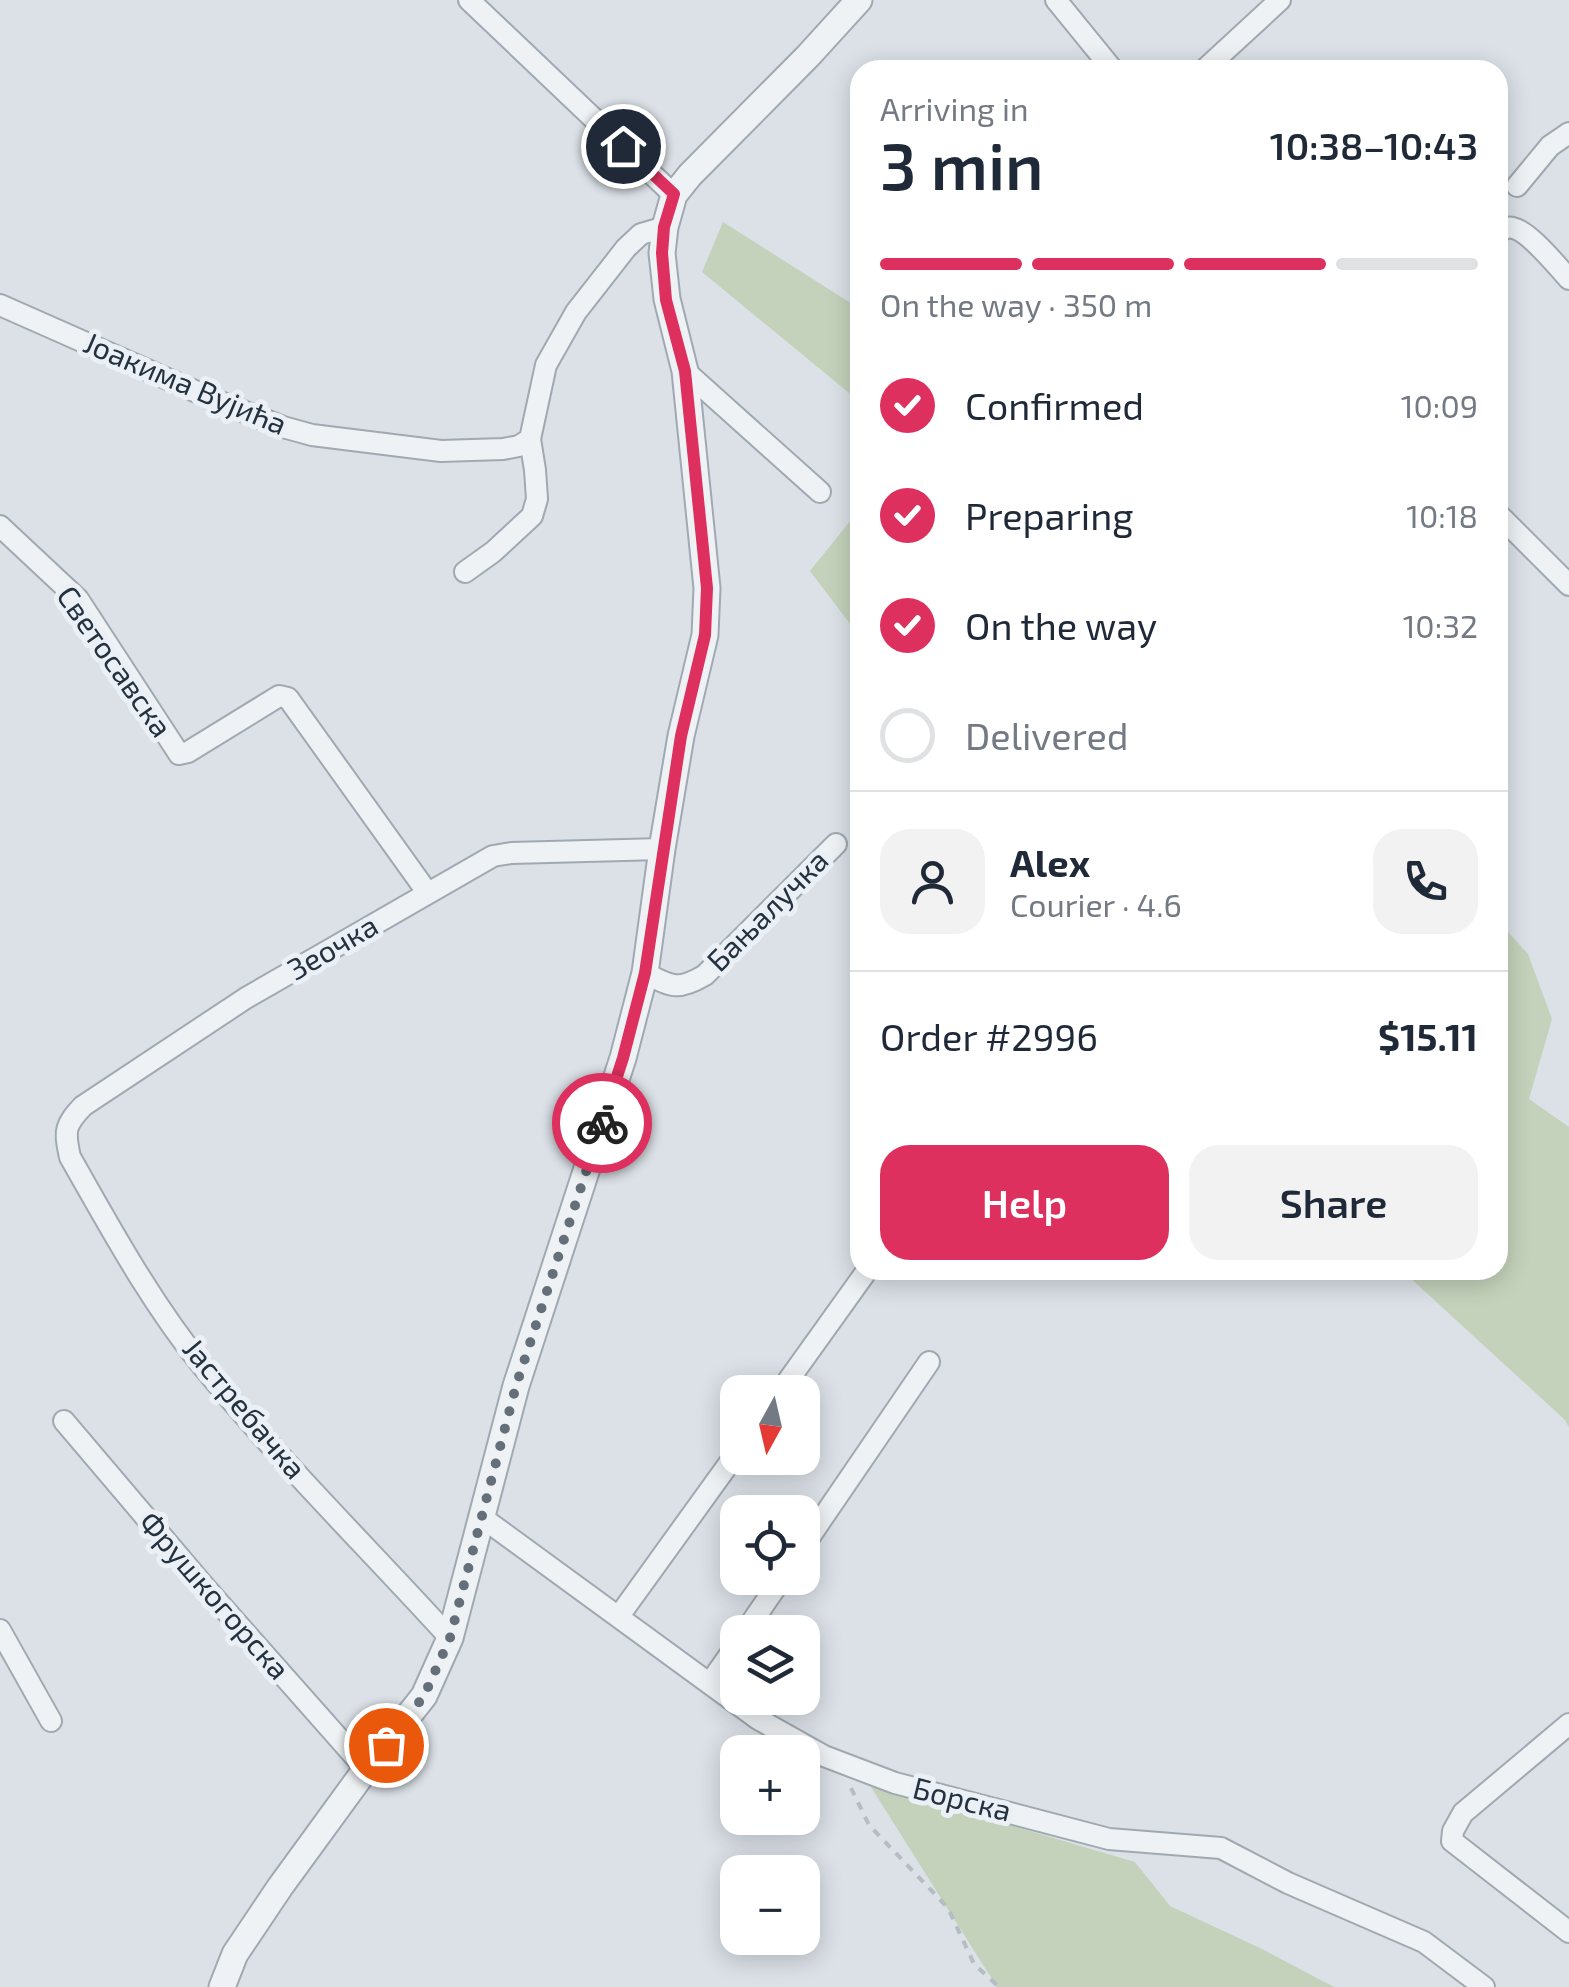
<!DOCTYPE html>
<html lang="en">
<head>
<meta charset="utf-8">
<style>
  :root { --surface:#fff; --page:#f2f2f3; --text:#1f2937; --muted:#747a83; --line:#e0e1e3; --accent:#dd305e }
  body { margin:0; font-family:"Exo 2",sans-serif; background:var(--page); color:var(--text); height:100vh; display:flex; flex-direction:column; font-size:38px; white-space:nowrap }
  * { box-sizing:border-box; margin:0 }
  p { font-size:32px; color:var(--muted) }
  .icon { flex:none; width:55px; height:55px; fill:none; stroke:currentColor; stroke-width:2; stroke-linecap:round; stroke-linejoin:round }
  .map { position:relative; flex:1; overflow:hidden }
  .panel { position:absolute; left:850px; top:60px; width:658px; height:1220px; display:flex; flex-direction:column; background:var(--surface); border-radius:30px; box-shadow:0 5px 25px #0003 }
  .panel>* { flex:none }
  .needle { width:65px; rotate:188deg }
  .buttons { position:absolute; left:720px; top:1375px; display:grid; gap:20px }
  .buttons a { display:grid; place-items:center; width:100px; height:100px; border-radius:20px; background:var(--surface); box-shadow:0 5px 25px #0003; font-size:50px }
  .pin { position:absolute; display:grid; place-items:center; width:85px; height:85px; color:#fff; margin:-42px; border:5px solid #fff; border-radius:50%; box-shadow:0 2px 10px #0007 }
  .courier { position:absolute; display:grid; place-items:center; width:100px; height:100px; margin:-50px; border:8px solid #dd305e; border-radius:50%; background:#fff; color:#222; box-shadow:0 2px 12px #0007 }
  .head em { font-style:normal; font-weight:600 }
  .head div { display:flex; flex-direction:column-reverse }
  .head { display:flex; align-items:center; justify-content:space-between; height:170px; padding:0 30px }
  h1 { font-size:65px; font-weight:600; line-height:75px }
  .bar { display:grid; grid-template-columns:repeat(4,1fr); gap:15px 10px; align-content:center; height:120px; padding:0 30px }
  .bar i { height:12px; border-radius:8px; background:var(--line) }
  .bar .active { background:var(--accent) }
  .bar p { grid-column:span 4 }
  .line { display:flex; align-items:center; gap:25px; padding:0 30px; border-top:2px solid var(--line) }
  .line div { flex:1 }
  .round { display:grid; place-items:center; flex:none; width:105px; height:105px; border-radius:30px; background:var(--page) }
  ol { padding:0 30px; list-style:none }
  li { display:flex; align-items:center; gap:30px; height:110px }
  li p { margin-inline-start:auto }
  li .icon { padding:10px; border-radius:50%; background:var(--accent); color:#fff; stroke-width:4 }
  li:last-child { color:var(--muted) }
  li i { width:55px; height:55px; border:5px solid var(--line); border-radius:50% }
  .action { display:flex; gap:20px; margin-top:auto; padding:20px 30px }
  .action a { flex:1; height:115px; border-radius:30px; background:var(--accent); color:#fff; font-size:40px; font-weight:600; line-height:115px; text-align:center }
  .action a+a { background:var(--page); color:var(--text) }
  .map>svg:first-child { display:block }
  .green { fill:#c4d2bb }
  .lines { fill:none; stroke-linecap:round; stroke-linejoin:round }
  .minor-casing { stroke:#a0a9b1; stroke-width:24 }
  .tertiary-casing { stroke:#a0a9b1; stroke-width:29 }
  .path { stroke:#b5bcc2; stroke-width:4; stroke-dasharray:8 8; stroke-linecap:butt }
  .minor { stroke:#eef2f5; stroke-width:20 }
  .tertiary { stroke:#eef2f5; stroke-width:25 }
  .done { stroke:#646f7a; stroke-width:10; stroke-dasharray:0 18 }
  .route { stroke:#dd305e; stroke-width:12 }
  .labels { text-anchor:middle; stroke-width:10; stroke-linejoin:round; paint-order:stroke }
  .street-label { font-size:30px; fill:#24313f; stroke:#eaf0f5 }
</style>
</head>
<body>
<div class="map">
<svg width="1569" height="1987" viewBox="0 0 1569 1987">
  <rect width="100%" height="100%" fill="#dbe1e7"/>
  <g class="green">
    <path d="M723,222l137,87v93l-158,-130z"/>
    <path d="M860,509v128l-50,-66z"/>
    <path d="M1498,921l30,33 24,65 -23,80 40,28v300l-5,-8 -157,-144 -2,-5h93z"/>
    <path d="M869,1784l266,78 35,44 92,43 72,38h-337z"/>
  </g>
  <g class="lines">
    <g class="minor-casing">
      <g id="minor">
        <path d="M469,0l205,195"/>
        <path d="M1056,0l57,70"/>
        <path d="M1204,70l76,-70"/>
        <path d="M1517,186l33,-40 19,-13"/>
        <path d="M1498,233c5,-3 8,-7 15,-5 16,3 44,38 56,51"/>
        <path d="M0,305l215,95 68,27 29,8 129,16 62,-2 16,-3 11,-7 16,-74 30,-53 50,-64 15,-14 24,-7"/>
        <path d="M685,371l135,121"/>
        <path d="M1498,514l71,71"/>
        <path d="M0,526l78,73 101,155 9,-2 91,-56 9,2 139,194"/>
        <path d="M465,572l28,-20 39,-36 5,-17 -2,-29 -5,-31"/>
        <path d="M645,973c27,14 33,18 60,2l131,-131"/>
        <path d="M780,1392l86,-120"/>
        <path d="M64,1421l140,165 162,183"/>
        <path d="M480,1516l278,203 66,37 71,27 214,56 112,9 67,35 136,59 60,45"/>
        <path d="M802,1548l127,-186"/>
        <path d="M619,1616l119,-165"/>
        <path d="M0,1630l51,91"/>
        <path d="M745,1632l37,-54"/>
        <path d="M450,1638c-82,-90 -169,-176 -246,-270 -53,-65 -93,-139 -134,-211 -6,-27 -5,-32 13,-51l163,-108 247,-142 18,-3 151,-4"/>
        <path d="M710,1683l28,-40"/>
        <path d="M1569,1724l-106,89 -10,18 -1,10 117,91"/>
      </g>
    </g>
    <g class="tertiary-casing">
      <path id="tertiary" d="M222,1987l13,-33 45,-67 86,-118 58,-73 26,-58 66,-252 107,-328 22,-85 17,-124 19,-113 24,-101 2,-47 -22,-217 -18,-72 -5,-46 3,-26 9,-32 16,-20 118,-119 51,-56"/>
    </g>
    <path class="path" d="M851,1788l18,37 79,83 26,56 25,23"/>
    <use href="#minor" class="minor"/>
    <use href="#tertiary" class="tertiary"/>
  </g>
  <g class="lines">
    <path class="done" d="M386,1745l38,-49 26,-58 66,-252 86,-263"/>
    <path class="route" d="M602,1123l21,-65 22,-85 36,-237 24,-101 2,-47 -22,-217 -19,-71 -4,-47 2,-26 10,-33 -51,-48"/>
  </g>
  <g class="labels">
    <g class="street-label">
      <text transform="translate(185 384) rotate(23)" y="10">Јоакима Вујића</text>
      <text transform="translate(114 662) rotate(55)" y="10">Светосавска</text>
      <text transform="translate(768 911) rotate(-45)" y="10">Бањалучка</text>
      <text transform="translate(333 948) rotate(-30)" y="10">Зеочка</text>
      <text transform="translate(244 1409) rotate(50)" y="10">Јастребачка</text>
      <text transform="translate(214 1596) rotate(49)" y="10">Фрушкогорска</text>
      <text transform="translate(962 1800) rotate(14)" y="10">Борска</text>
    </g>
  </g>
</svg>
<div class="buttons">
<a><svg class="needle" viewBox="-14 -14 28 28"><path d="M0-13l5 13h-10z" fill="#e53935"/><path d="M0 13l5-13h-10z" fill="#747a83"/></svg></a>
<a><svg class="icon" aria-label="locate" viewBox="0 0 24 24"><circle cx="12" cy="12" r="6"/><path d="M12 2v4M12 18v4M2 12h4M18 12h4"/></svg></a>
<a><svg class="icon" aria-label="layers" viewBox="0 0 24 24"><path d="M12 4l9 5-9 5-9-5zM3 14l9 5 9-5"/></svg></a>
<a>+</a>
<a>−</a>
</div>
<div class="pin" style="left:386px;top:1745px;background:#ea580c"><svg class="icon" aria-label="bag" viewBox="0 0 24 24"><path d="M5 8h14l-1 12H6zM9 8a3 3 0 0 1 6 0"/></svg></div>
<div class="pin" style="left:623px;top:146px;background:#1f2937"><svg class="icon" aria-label="home" viewBox="0 0 24 24"><path d="M3 11l9-7 9 7M6 9v11h12V9"/></svg></div>
<div class="courier" style="left:602px;top:1123px"><svg class="icon" aria-label="bike" viewBox="0 0 24 24"><circle cx="6" cy="16" r="4"/><circle cx="18" cy="16" r="4"/><path d="M6 16l4-8h5l3 8M10 8l3 8H6M13 5h3"/></svg></div>
<section class="panel">
<div class="head"><div><h1>3 min</h1><p>Arriving in</p></div><em>10:38–10:43</em></div>
<div class="bar"><i class="active"></i><i class="active"></i><i class="active"></i><i></i><p>On the way · 350 m</p></div>
<ol>
<li><svg class="icon" aria-label="check" viewBox="0 0 24 24"><path d="M5 12l5 5 9-10"/></svg>Confirmed<p>10:09</p></li>
<li><svg class="icon" aria-label="check" viewBox="0 0 24 24"><path d="M5 12l5 5 9-10"/></svg>Preparing<p>10:18</p></li>
<li><svg class="icon" aria-label="check" viewBox="0 0 24 24"><path d="M5 12l5 5 9-10"/></svg>On the way<p>10:32</p></li>
<li><i></i>Delivered</li>
</ol>
<div class="line" style="height:180px"><a class="round"><svg class="icon" aria-label="person" viewBox="0 0 24 24"><circle cx="12" cy="8" r="4"/><path d="M4 21q1-7 8-7t8 7"/></svg></a><div><b>Alex</b><p>Courier · 4.6</p></div><a class="round"><svg class="icon" aria-label="phone" viewBox="0 0 24 24"><path d="M5 4h4l2 5-3 2q2 4 5 5l2-3 5 2v4C11 20 4 13 5 4z"/></svg></a></div>
<div class="line" style="height:130px"><div>Order #2996</div><b>$15.11</b></div>
<div class="action"><a>Help</a><a>Share</a></div>
</section>
</div>
</body>
</html>
